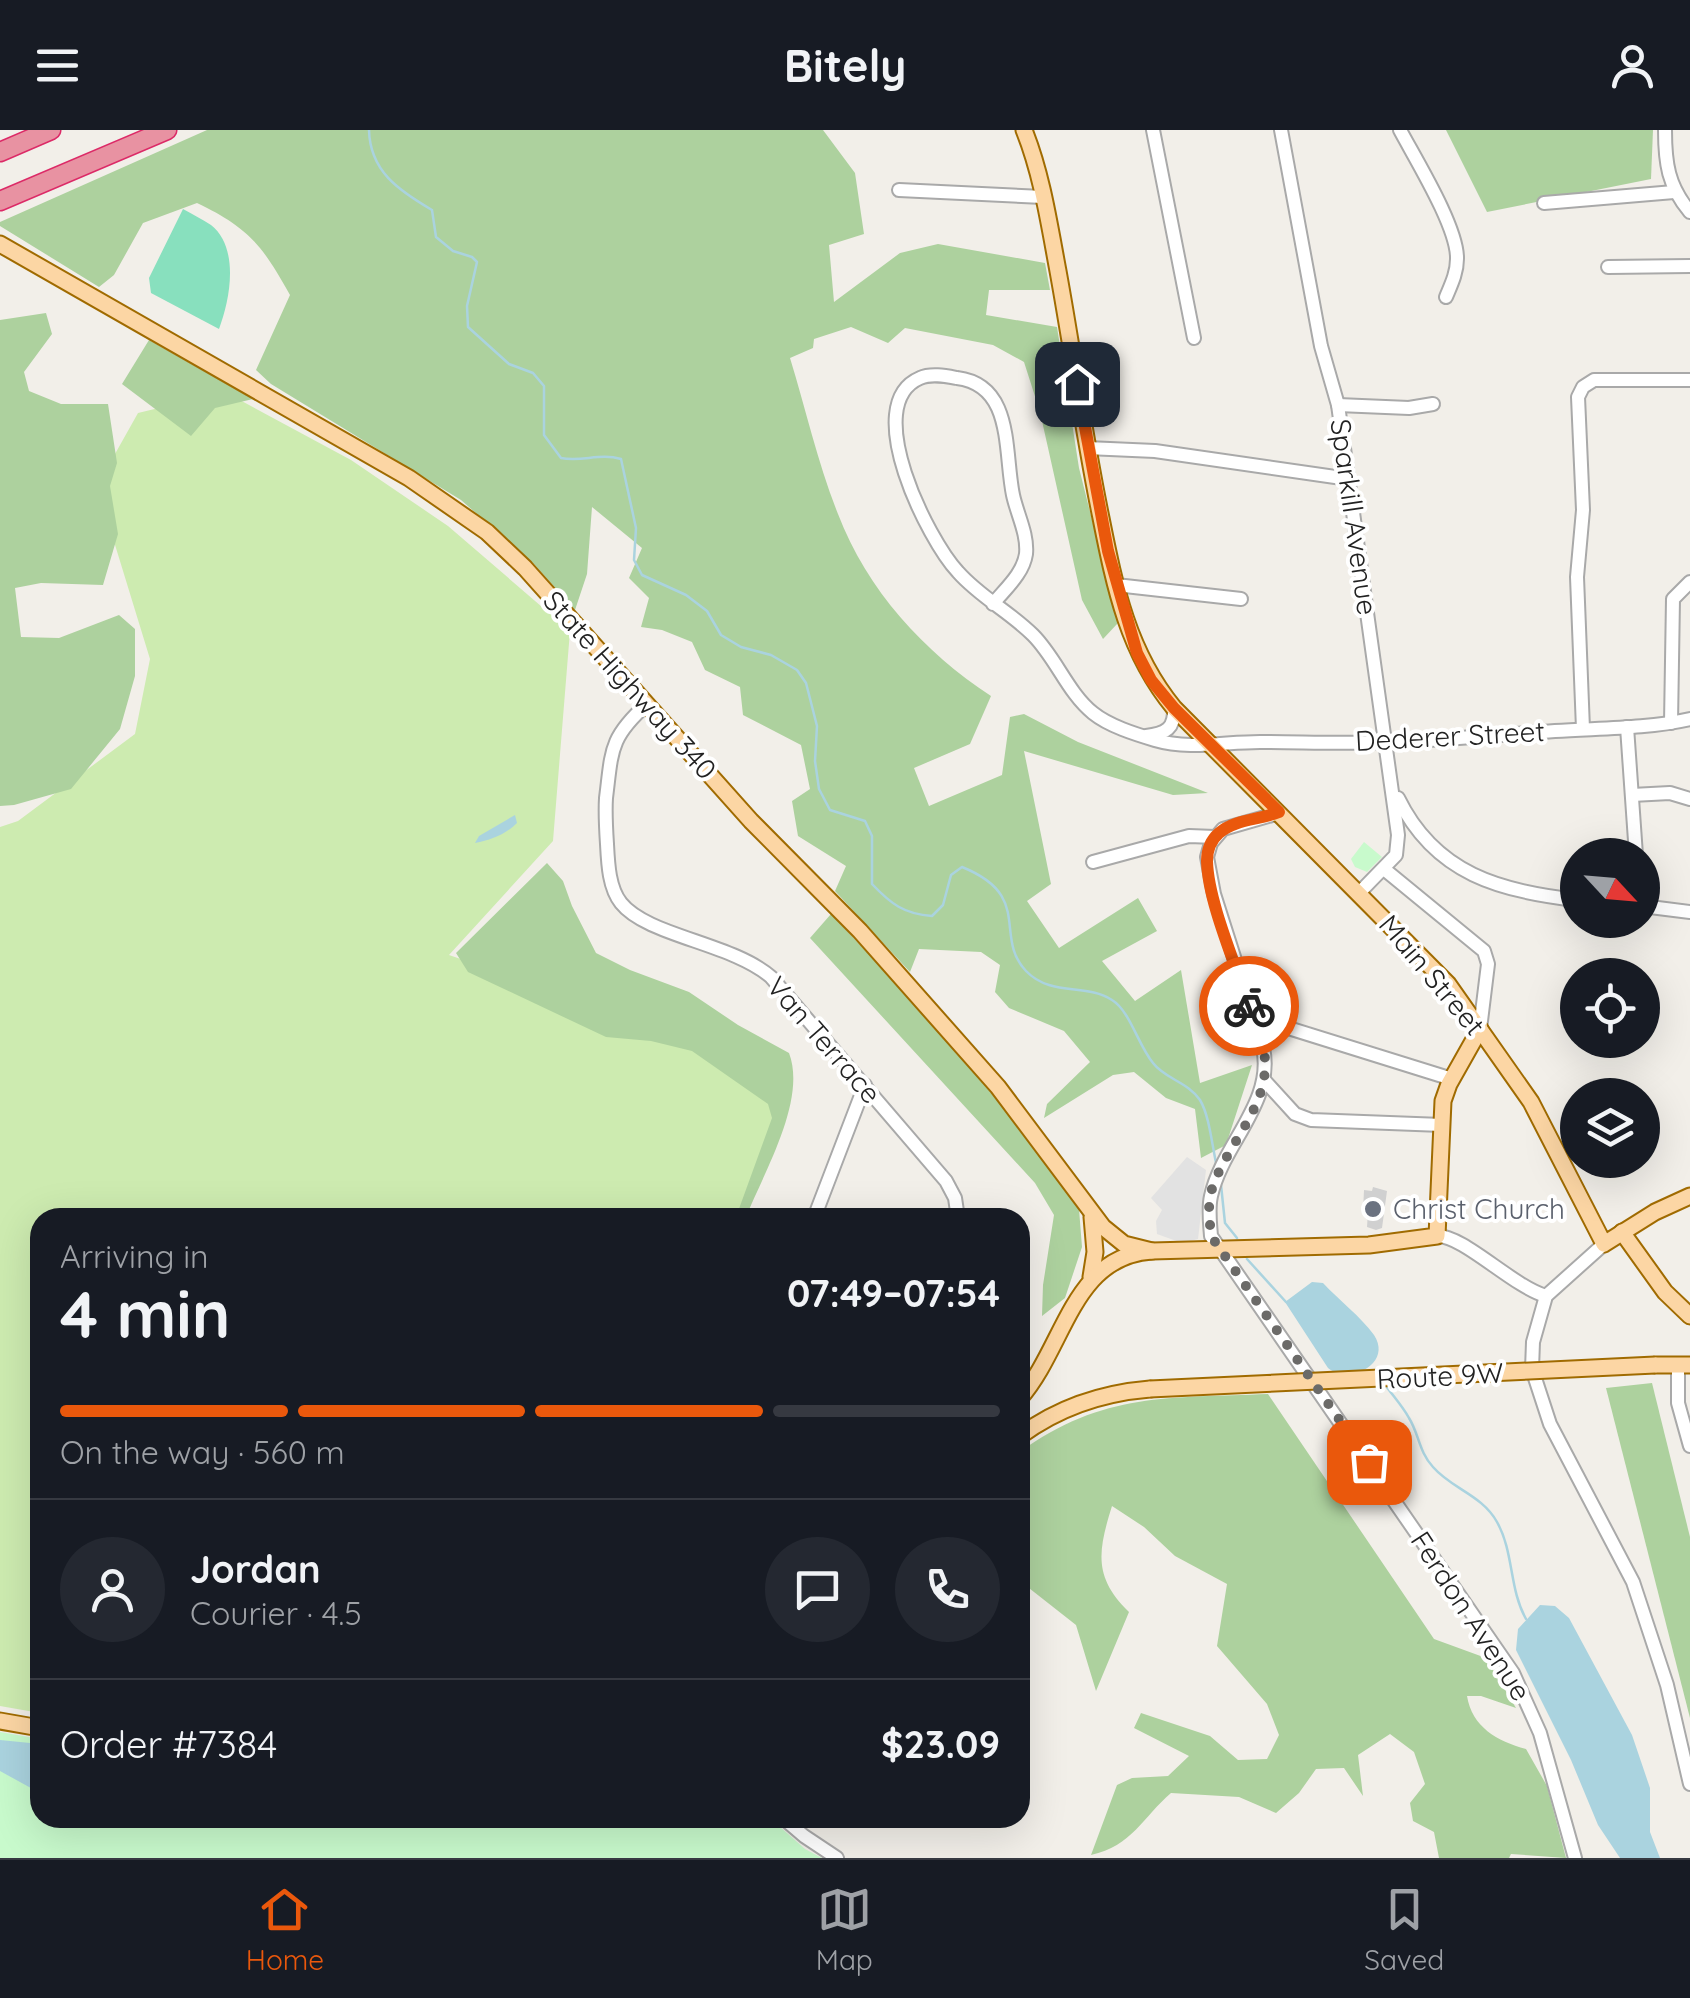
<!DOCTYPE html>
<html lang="en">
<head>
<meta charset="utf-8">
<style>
  :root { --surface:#171b24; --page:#242831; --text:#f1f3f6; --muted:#9ea1a6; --line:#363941; --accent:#ea580c }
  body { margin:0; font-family:Quicksand,sans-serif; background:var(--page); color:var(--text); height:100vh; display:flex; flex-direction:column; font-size:38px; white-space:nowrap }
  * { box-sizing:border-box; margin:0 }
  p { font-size:32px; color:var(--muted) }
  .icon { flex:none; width:55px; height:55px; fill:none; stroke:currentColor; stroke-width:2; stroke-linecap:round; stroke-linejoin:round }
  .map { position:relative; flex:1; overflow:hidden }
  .drawer { position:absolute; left:30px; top:1078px; width:1000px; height:620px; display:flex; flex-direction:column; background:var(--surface); border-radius:30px; box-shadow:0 10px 40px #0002 }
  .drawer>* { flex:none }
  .needle { width:65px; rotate:116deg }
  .controls { position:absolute; left:1560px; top:708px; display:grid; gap:20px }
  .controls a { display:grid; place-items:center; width:100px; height:100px; border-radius:50%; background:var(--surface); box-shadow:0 10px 40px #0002; font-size:50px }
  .pin { position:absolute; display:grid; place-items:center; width:85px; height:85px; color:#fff; margin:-42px; border-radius:20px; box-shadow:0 5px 15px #0006 }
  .courier { position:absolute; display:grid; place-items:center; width:100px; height:100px; margin:-50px; border:8px solid #ea580c; border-radius:50%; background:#fff; color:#222; box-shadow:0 2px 12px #0007 }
  .head em { font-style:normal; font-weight:800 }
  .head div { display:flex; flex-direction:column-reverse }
  .head { display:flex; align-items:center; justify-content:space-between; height:170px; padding:0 30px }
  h1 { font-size:65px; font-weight:800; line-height:75px }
  .bar { display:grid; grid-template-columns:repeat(4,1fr); gap:15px 10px; align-content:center; height:120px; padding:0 30px }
  .bar i { height:12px; border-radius:8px; background:var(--line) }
  .bar .selected { background:var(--accent) }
  .bar p { grid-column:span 4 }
  .line { display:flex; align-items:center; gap:25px; padding:0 30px; border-top:2px solid var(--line) }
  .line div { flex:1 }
  .round { display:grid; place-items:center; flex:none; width:105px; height:105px; border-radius:52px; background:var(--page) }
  header { display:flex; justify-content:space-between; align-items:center; height:130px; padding:0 30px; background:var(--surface); font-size:45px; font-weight:800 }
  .dock { display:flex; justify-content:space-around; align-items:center; height:140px; border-top:2px solid var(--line); background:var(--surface); font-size:28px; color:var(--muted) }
  .dock a { display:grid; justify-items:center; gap:5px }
  .dock .selected { color:var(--accent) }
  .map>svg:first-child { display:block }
  .religious { fill:#d0d0d0 }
  .grass { fill:#cdebb0 }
  .forest { fill:#add19e }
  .park { fill:#c8facc }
  .pitch { fill:#88e0be }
  .parking { fill:#e2e2e2 }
  .water { fill:#aad3df }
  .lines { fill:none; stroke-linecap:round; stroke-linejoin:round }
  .stream { stroke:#aad3df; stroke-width:2.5 }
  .minor-casing { stroke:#a9a9a9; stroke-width:16 }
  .major-casing { stroke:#a06b00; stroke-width:19 }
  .highway-casing { stroke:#dc2a67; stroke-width:21 }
  .minor { stroke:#fff; stroke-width:12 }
  .major { stroke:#fcd6a4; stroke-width:15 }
  .highway { stroke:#e892a2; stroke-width:18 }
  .major-bridge-casing { stroke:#a06b00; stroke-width:19; stroke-linecap:butt }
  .major-bridge { stroke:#fcd6a4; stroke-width:15 }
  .done { stroke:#6b6a68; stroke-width:10; stroke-dasharray:0 18 }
  .route { stroke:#ea580c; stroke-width:12 }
  .worship-dot { fill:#6b7280; stroke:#fff; stroke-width:4 }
  .labels { text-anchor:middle; stroke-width:8; stroke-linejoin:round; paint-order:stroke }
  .street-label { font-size:28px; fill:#222; stroke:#fff }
  .worship-label { font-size:28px; fill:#5b616d; stroke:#fff; text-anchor:start }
</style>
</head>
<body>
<header><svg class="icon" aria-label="menu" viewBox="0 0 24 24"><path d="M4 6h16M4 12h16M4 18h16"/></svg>Bitely<svg class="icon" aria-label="person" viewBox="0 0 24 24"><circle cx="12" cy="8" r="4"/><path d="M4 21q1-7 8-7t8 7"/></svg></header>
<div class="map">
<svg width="1690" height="1728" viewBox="0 0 1690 1728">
  <rect width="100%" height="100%" fill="#f2efe9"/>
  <path class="religious" d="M1373,1057l14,4 -5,37 -6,2 -9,-3 1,-15 -5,-1 1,-21 8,1z"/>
  <path class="grass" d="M225,262l126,68 97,66 122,105 -17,210 -104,114 242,83 96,64 -45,115 -702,1v495l-40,-7v-879l18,-6 117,-87 15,-75 -53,-173 41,-73z"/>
  <g class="forest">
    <path d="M207,0h616l32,43 9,61 -35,11 5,57 66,-49 38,-9 107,19 5,27h-61l-3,25 71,12 22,141 39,155 -15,16 -21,-39 -42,-188 -16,-50 -31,-17 -88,-17 -17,15 -37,-16 -37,12 -1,9 -23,10c16,52 28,106 48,156 29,76 86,138 153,182l-21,48 -56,24 15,38 73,-31 8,-58 14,-3 54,28 130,51 -35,2 -149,-44 27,133 -24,17 32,47 79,-50 19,33 -55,30 33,40 46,-31 19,113 52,-18 -26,80 -25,13 -6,-49 -29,-11 -32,-26 -21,3 -69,43 3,-14 43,-42 -26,-31 -55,-23 -14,-16 5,-27 -19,-13 -62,-3 -9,23 -75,-81 11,-25 -48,-30 -6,-35 18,-12 -9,-44 -58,-30 -3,-28 -35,-17 -13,-28 -30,-12 -21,-3 8,-29 -20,-20 13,-30 -50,-41 -5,67 -12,36 -41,-46 -73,-64 -190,-116 -15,-14 34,-75c-28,-50 -41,-67 -93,-92l-54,20 -29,52 -15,12 -99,-61v-4z"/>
    <path d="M1446,0h207l-2,49 -164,33z"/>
    <path d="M46,183l6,21 -28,38 5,19 32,13h47l9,59 -7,23 8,48 -15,51 -62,-2 -26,5 6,49 38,1 60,-23 16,14v47l-15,53 -49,60 -57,16 -14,1v-486z"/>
    <path d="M149,210l104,59 -38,9 -24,28 -69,-52z"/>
    <path d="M547,733l16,18 9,25 24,47 34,17 59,22 49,33 51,28c18,47 -25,119 -43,164h-10l36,-99 -4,-14 -76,-53 -41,-10 -45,-4 -138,-65 -12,-19z"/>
    <path d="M831,784l110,117 89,110 49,68 3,38 -17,51 -23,18 1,-31 11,-70 -19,-32 -225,-245z"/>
    <path d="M1652,1253l38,154v181l-84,-330z"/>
    <path d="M1268,1264l166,245 52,19 30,50 -35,-12h-14c5,31 30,45 59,53l21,37 19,72 -55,-4 -2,4h-70l-5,-26 -21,-11 -3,-18 15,-19 -11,-32 -24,-18 -32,21 5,41 -19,-28 -28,1 -17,24 -23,20 -37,-16 -68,-4c-28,24 -39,53 -80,62l26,-70 15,-7 36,-2 21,-20 -55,-28 7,-15 69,23 28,24 29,-1 12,-24 -12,-31 -50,-58 10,-62 -52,-28 -31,-29 -32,-21c-14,45 -19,71 17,106l-33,79 -20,-66 -56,-44v-129c82,-60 151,-54 248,-58z"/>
  </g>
  <g class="park">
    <path d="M1364,712l18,15 -15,15 -12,-5 -4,-8z"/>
    <path d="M0,1602l40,7v79h730l35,31 17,9h-822z"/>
  </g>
  <path class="pitch" d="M183,79c9,5 19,10 28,16 29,23 19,75 8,104l-68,-36 -2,-15z"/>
  <path class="parking" d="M1187,1027l19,13 -8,69 -16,4 -25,-9 -1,-13 6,-11 -11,-12z"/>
  <g class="water">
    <path d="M515,685l2,8c-11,11 -26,17 -42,20l4,-7z"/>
    <path d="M1312,1152l11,1c16,17 38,34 51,52 19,29 -25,50 -46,33l-43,-66z"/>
    <path d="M1540,1475l15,1 14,12 63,117 18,53v44l10,26h-40l-22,-33 -27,-65 -55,-110 2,-21z"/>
    <path d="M0,1610l40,4v49l-40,-22z"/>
  </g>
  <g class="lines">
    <g class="stream">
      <path d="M369,0c1,41 29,60 63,80l4,27 17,14 19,6 5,5 -10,44 1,21 41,37 24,9 11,13v49l17,23c21,4 39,-5 60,1l15,69 -2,32 8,15 44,20 21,16 14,24 20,12 30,8 26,15 9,13 11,43 -2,35 4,28 11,21 35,11 7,15v48c19,20 32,30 60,32l11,-11 8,-30 11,-8c72,29 31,69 64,104 25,26 60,12 86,29 18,11 26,45 41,63 12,16 35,19 47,37 10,17 12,47 17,67"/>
      <path d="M1221,1055l4,38 12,15"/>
      <path d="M1247,1129l39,43"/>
      <path d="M1386,1256c8,11 17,21 23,32 10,16 10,34 24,49 19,22 49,28 64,55 17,30 12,67 29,97"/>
    </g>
    <g class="minor-casing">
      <g id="minor">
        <path d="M1153,0l41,208"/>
        <path d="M1281,0l40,216 17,59 60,430 -2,20 -36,37"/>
        <path d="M1400,0c16,30 58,98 57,129 0,14 -6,26 -11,38"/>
        <path d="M1665,0c0,33 3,56 25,82"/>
        <path d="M899,60l144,7"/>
        <path d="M1544,73l130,-11"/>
        <path d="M1608,137l82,-1"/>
        <path d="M1338,275l71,3 24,-4"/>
        <path d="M1087,318l68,3 194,28"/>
        <path d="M1116,455l125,14"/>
        <path d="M993,474c12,-15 30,-30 33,-50 2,-20 -9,-40 -13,-59 -9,-43 1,-110 -56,-117 -11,-2 -26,-5 -37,0 -61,26 8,162 38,194 22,25 52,40 75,63 23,23 35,58 60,78 16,13 42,21 62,27 34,10 69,2 105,2 43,0 86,2 129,0 55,-2 110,-7 166,-11 45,-3 91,-2 135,-12"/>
        <path d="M647,574c-38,34 -35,47 -41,94 -1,16 0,31 1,46 1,20 2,44 14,59 26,33 111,40 150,74l175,204 9,17 3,20"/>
        <path d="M1671,593l2,-124 17,-17"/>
        <path d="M1627,597l9,128"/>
        <path d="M1583,599l-6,-152 6,-67 -5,-113 5,-10 11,-7h96"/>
        <path d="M1146,606c20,-2 29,-8 28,-28"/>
        <path d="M1632,665l38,-2 20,6"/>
        <path d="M1398,668c37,76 103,94 180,102"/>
        <path d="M1279,683l-56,16 -12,14 -4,14 7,37 49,154c12,54 -41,97 -52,148 -3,13 -1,26 0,40l302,437 27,60 35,125"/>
        <path d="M1093,732l96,-26 26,1"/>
        <path d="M1384,739l100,82 4,13 -8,65"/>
        <path d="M1642,776l48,6"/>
        <path d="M1253,887l199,62"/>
        <path d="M1264,950l31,34 16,6 131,5"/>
        <path d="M814,1088l51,-133"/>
        <path d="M1437,1106c26,-1 75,50 109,60"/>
        <path d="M1604,1114l-58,52 -13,46 -1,27 18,55 83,158 34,103 23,99"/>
        <path d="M1678,1234v39l12,43"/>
        <path d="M783,1688l21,18 33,22"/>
      </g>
    </g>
    <g class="major-casing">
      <g id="major">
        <path d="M1024,0c18,45 25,93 34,141 15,82 26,165 43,247 14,70 27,134 73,190l274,276 83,118 73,142 51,-32 35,-16"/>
        <path d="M0,114l409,234 78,54 38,36 226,253 109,110 138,156 105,140 21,17 28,7"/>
        <path d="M1622,1102l43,60 25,24"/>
        <path d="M1091,1147l4,-25 -3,-35"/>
        <path d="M1655,1235h35"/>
        <path d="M1020,1268c45,-51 52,-142 132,-147l217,-6 68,-9 6,-135 6,-17 31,-55"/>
        <path d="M1020,1306c39,-29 82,-43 130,-47"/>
        <path d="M0,1591l40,7"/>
      </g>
    </g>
    <g class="highway-casing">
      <g id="highway">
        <path d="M0,22l51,-22"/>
        <path d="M0,71l167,-71"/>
      </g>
    </g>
    <use href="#minor" class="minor"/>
    <use href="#major" class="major"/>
    <use href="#highway" class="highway"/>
    <g class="major-bridge-casing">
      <path id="major-bridge" d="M1150,1259l505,-24"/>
    </g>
    <use href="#major-bridge" class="major-bridge"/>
  </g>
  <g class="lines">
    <path class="done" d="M1249,876c7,19 17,40 16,60 0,47 -44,85 -55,130 -2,13 0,27 1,40l158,226"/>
    <path class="route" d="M1077,254l31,167 29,102 14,27 23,28 105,104c-19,8 -44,7 -60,21 -8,7 -12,16 -12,28 1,41 29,104 42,145"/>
  </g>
  <circle class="worship-dot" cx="1373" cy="1079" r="10"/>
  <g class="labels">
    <g class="street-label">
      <text transform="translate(1354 387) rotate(82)" y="10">Sparkill Avenue</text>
      <text transform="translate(630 555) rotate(48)" y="10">State Highway 340</text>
      <text transform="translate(1450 606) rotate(-3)" y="10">Dederer Street</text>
      <text transform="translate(1432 845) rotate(50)" y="10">Main Street</text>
      <text transform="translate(824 910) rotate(49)" y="10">Van Terrace</text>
      <text transform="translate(1440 1246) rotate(-3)" y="10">Route 9W</text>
      <text transform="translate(1471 1486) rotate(57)" y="10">Ferdon Avenue</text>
    </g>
    <g class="worship-label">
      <text x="1393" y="1089">Christ Church</text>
    </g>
  </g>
</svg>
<div class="controls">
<a><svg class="needle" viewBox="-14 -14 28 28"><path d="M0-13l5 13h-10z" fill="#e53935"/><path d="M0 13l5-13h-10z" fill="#9ea1a6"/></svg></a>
<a><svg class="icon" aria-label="locate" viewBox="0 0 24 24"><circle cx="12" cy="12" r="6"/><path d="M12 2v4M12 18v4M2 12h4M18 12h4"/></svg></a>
<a><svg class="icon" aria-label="layers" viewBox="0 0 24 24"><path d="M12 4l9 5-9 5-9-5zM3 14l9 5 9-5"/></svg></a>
</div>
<div class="pin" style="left:1369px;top:1332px;background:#ea580c"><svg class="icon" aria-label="bag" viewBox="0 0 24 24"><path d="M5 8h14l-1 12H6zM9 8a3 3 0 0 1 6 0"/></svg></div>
<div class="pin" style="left:1077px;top:254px;background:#1f2937"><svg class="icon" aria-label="home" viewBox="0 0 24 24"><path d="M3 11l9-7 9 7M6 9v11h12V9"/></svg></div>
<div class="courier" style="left:1249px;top:876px"><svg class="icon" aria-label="bike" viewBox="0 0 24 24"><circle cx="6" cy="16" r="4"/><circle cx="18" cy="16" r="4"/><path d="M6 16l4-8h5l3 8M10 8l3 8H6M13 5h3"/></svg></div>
<section class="drawer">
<div class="head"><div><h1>4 min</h1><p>Arriving in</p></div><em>07:49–07:54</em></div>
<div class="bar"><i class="selected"></i><i class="selected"></i><i class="selected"></i><i></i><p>On the way · 560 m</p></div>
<div class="line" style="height:180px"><a class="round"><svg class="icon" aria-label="person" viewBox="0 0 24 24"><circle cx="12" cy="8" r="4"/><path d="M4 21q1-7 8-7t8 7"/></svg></a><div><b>Jordan</b><p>Courier · 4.5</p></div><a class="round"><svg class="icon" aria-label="chat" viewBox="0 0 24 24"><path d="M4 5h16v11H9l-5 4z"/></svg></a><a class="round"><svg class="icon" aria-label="phone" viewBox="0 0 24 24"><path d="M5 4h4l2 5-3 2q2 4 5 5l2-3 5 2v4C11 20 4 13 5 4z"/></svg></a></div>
<div class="line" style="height:130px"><div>Order #7384</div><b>$23.09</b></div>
</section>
</div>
<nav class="dock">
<a class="selected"><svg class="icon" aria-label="home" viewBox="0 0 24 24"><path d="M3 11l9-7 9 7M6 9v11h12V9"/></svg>Home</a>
<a><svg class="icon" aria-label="map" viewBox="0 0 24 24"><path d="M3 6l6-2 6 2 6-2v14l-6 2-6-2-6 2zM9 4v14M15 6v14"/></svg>Map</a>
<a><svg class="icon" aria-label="saved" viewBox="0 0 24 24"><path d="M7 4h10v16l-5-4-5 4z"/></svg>Saved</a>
</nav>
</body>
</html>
